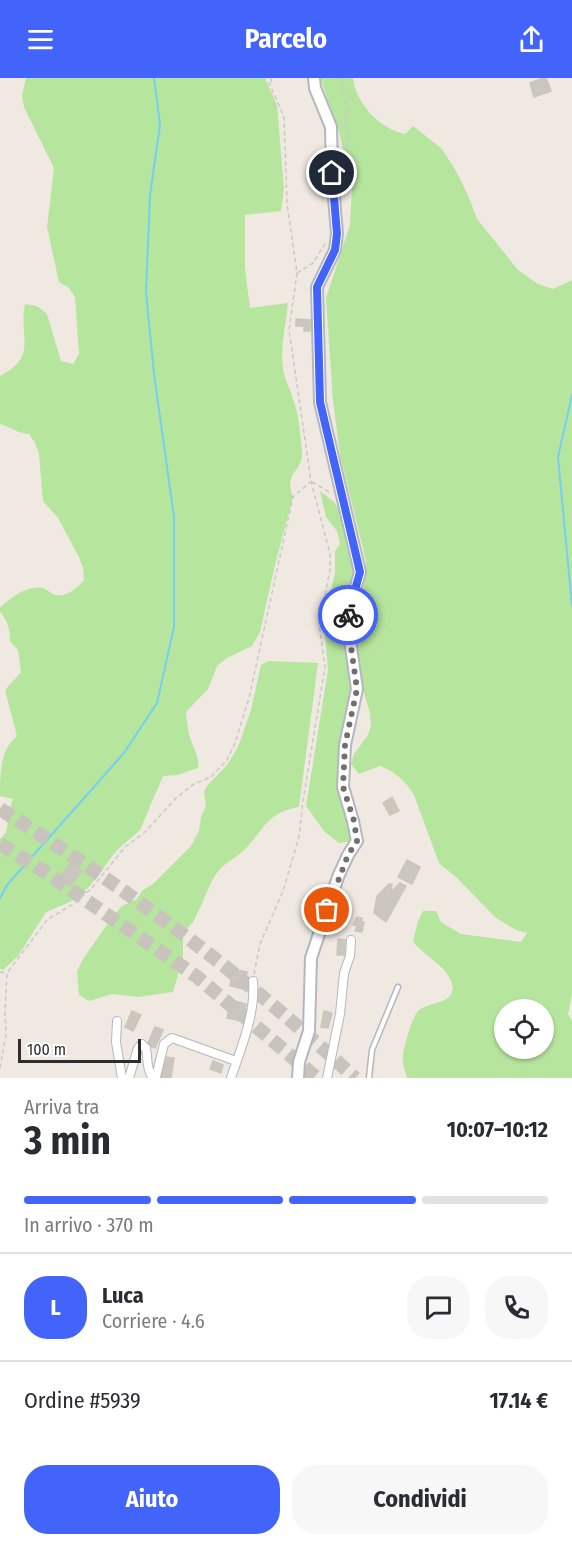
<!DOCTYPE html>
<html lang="it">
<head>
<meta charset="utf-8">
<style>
  :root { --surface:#fff; --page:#f7f7f7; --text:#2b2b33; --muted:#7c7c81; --line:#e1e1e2; --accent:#4264fb }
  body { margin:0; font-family:"Fira Sans Condensed",sans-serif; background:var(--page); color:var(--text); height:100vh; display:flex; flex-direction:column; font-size:22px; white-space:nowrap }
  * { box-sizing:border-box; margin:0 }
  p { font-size:20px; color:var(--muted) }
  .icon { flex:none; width:33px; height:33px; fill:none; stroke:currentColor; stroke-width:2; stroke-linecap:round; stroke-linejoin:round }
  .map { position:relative; height:1000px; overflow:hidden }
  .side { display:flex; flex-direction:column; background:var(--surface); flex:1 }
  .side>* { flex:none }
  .buttons { position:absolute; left:494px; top:921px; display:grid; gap:12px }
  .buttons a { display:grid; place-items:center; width:60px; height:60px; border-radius:50%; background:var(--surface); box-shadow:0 2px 4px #0004; font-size:30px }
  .scale { position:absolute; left:18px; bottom:15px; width:123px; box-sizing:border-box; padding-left:6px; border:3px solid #2e2e2e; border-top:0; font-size:16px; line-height:21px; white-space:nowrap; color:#2e2e2e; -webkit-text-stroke:4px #fff; paint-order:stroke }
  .pin { position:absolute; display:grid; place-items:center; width:51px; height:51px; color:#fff; margin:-26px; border:3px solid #fff; border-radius:50%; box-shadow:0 2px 6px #0007 }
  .courier { position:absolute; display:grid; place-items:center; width:60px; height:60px; margin:-30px; border:4px solid #4264fb; border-radius:50%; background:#fff; color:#222; box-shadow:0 2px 8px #0007 }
  .head em { font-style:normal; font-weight:700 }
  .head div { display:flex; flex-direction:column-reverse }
  .head { display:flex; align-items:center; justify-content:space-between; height:102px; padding:0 24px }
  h1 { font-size:39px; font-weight:700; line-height:45px }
  .bar { display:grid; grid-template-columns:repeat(4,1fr); gap:9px 6px; align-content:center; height:72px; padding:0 24px }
  .bar i { height:8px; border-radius:4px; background:var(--line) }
  .bar .on { background:var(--accent) }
  .bar p { grid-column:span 4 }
  .line { display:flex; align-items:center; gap:15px; padding:0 24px; border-top:2px solid var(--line) }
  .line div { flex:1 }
  .round { display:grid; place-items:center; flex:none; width:63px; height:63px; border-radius:24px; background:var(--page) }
  .primary-button { display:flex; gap:12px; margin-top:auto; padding:12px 24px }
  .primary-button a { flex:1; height:69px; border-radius:24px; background:var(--accent); color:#fff; font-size:24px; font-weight:700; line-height:69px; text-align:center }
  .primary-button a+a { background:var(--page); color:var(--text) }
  header { display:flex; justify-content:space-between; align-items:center; height:78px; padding:0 24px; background:var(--accent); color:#fff; font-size:27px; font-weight:700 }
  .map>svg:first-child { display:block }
  .green { fill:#b6e59e; fill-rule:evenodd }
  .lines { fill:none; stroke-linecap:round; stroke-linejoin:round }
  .stream { stroke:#75cff0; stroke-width:2 }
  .building { fill:#cbc7bf; stroke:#cbc5ba; stroke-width:1.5 }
  .highway-tunnel { stroke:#c8c4bd; stroke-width:14; stroke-dasharray:14 7; stroke-linecap:butt }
  .lane-casing { stroke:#b4b7c1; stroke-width:7 }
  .street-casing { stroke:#b4b7c1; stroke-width:10 }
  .secondary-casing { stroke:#b4b7c1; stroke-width:14 }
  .path { stroke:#c9c9c9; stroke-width:1.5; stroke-dasharray:4.5 3; stroke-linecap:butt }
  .lane { stroke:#fff; stroke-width:4 }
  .street { stroke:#fff; stroke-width:8 }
  .secondary { stroke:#fff; stroke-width:10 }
  .done { stroke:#726f6d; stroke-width:6; stroke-dasharray:0 10.8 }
  .route { stroke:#4264fb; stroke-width:8 }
</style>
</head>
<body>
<header><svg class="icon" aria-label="menu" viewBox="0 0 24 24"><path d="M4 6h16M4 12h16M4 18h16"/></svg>Parcelo<svg class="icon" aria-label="share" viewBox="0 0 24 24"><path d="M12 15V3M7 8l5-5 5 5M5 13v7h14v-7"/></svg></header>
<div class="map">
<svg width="572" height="1000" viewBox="0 0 572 1000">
  <rect width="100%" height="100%" fill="#efe9e1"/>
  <g class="green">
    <path d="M26,0h239l12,27 7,84 -3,22 -36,4v54l5,39 38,-5c-2,22 -8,43 -5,65 1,11 7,20 10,31 6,15 7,35 9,51 2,22 -19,21 -9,47l-19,72 -14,63 -8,14 -25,12 -10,8 -9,23 -22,23c1,11 2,21 6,31 4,11 7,14 6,25l-21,7 -14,1 -23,54 -24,21 -26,35 -10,9 -8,6 -26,11 -28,44 -15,14 -3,-1v-130c9,-7 7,-14 8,-24 1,-5 3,-11 5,-16l-13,-3c0,-23 0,-46 17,-60l-12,-46 16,-18 -3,-22 -8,-9c0,-12 -2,-20 -10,-29v-4c10,-10 27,-23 43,-20 4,1 8,6 12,7 13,2 22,-7 29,-15l-1,-12 -4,-11 -21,-39 -15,-17 -4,-47 -4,-11 -6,-9c-12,-1 -18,-7 -29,-10v-48c39,-20 18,-40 25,-72l12,2 10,8 14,47 12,3 6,-10 -4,-57 -6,-9 -10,-6 -12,-55 7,-59 -30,-61 -2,-11z"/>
    <path d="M320,0h33c3,26 27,51 52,56l8,-8 29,23 14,22 12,24 9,24 41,51 20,14 15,5 19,-9v714l-4,20 4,7v57h-165c-2,-7 -5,-15 -4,-23 1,-10 9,-37 15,-44 10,-10 42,-6 33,-30 -7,-18 -27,-24 -38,-40l5,-20 5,-10h13l5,11 20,12 60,8 6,-9 -11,-3 -20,-12 -39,-40 -18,-15 -25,-68c-8,-13 -19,-24 -34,-29l-21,8 -8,-10 3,-10 14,-19 3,-10 -1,-12 -7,-23 -8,-58 2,-20 7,-24 2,-27 -26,-106 -7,-54 -7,-103 24,-73 2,-38 -13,-55zM504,932h39v38h-39z"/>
    <path d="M320,413l14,11 7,11 16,59 -9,24 5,93 -4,21 -8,24 -3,37 3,24 14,46 -16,2 -14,-11 -19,-26 22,-136 -4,-49 11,-48v-22l5,-7 -3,-13 -11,-14z"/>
    <path d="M268,583l50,2 -19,144c-34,6 -34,23 -56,44 -7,7 -16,11 -22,17 -13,14 -17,35 -26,50 -2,6 -8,10 -12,15v25l-10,34 -35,5 -26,-3 -23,7 -10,-6 -2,-24 6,-12 30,-43 9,-10 15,-7 5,-8 12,-8 37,-37 8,-15 2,-14 5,-11 -2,-14 3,-6 20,-21 11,-18 13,-37 10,-45z"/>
  </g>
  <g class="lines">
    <g class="stream">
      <path d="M572,317l-14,62 14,149"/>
      <path d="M0,820l7,-13 117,-132 33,-50 17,-76v-110l-20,-143 -8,-82 4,-97 10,-70 -6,-47"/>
    </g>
  </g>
  <g class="building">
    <path d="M543,0h3l5,13 -17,6 -4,-14z"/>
    <path d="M296,241l14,1v11h-6v-5h-8z"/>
    <path d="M392,719l7,14 -9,4 -7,-12z"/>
    <path d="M407,782l13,7 -8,17 -14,-7z"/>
    <path d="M70,785l12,8 -12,15 -11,-8z"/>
    <path d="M400,805l6,3 -20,36 -12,-9 3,-17 12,-12h3l-1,8z"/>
    <path d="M357,839l5,1 -1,4h3l-2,10 -7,-1 2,-6h-4z"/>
    <path d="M338,861l7,1 -1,15h-7z"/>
    <path d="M233,891l14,3 -3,17 -14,-3z"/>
    <path d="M231,922l15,4 -4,17 -15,-3z"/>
    <path d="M132,933l9,4 -8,16 -8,-4z"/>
    <path d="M324,933l8,2 -4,15 -7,-1z"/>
    <path d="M155,949l8,3 -8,18 -8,-3z"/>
    <path d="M164,979l10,1 -3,20h-10z"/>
    <path d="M213,983l10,4 -2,8 -11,-4z"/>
  </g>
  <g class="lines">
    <g class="highway-tunnel">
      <path d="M0,731c126,79 247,168 355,269"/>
      <path d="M0,766l42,26 154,106 121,102"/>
    </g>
    <g class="lane-casing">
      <path id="lane" d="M369,1000l3,-28 26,-63"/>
    </g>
    <g class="street-casing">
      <g id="street">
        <path d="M117,943l-1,21 6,36"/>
        <path d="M129,1000l9,-30 4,-4 4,4c2,10 0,19 6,29h4l8,-33 8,-6 64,23"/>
        <path d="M231,1000c10,-30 25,-65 22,-97"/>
        <path d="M327,1000l13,-64 4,-41 6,-17 1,-16"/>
      </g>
    </g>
    <g class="secondary-casing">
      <path id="secondary" d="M298,1000l1,-16 10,-31 2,-73 27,-81 10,-22 9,-14 -4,-20 -10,-34 2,-42 12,-56 -10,-70 13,-47 -40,-170 -3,-115 18,-37 2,-16 -5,-61 -1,-46 -16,-39 -1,-10"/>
    </g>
    <g class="path">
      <path d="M271,0l1,7"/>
      <path d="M342,100l6,-41 -3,-15 3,-12 -6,-23v-9"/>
      <path d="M297,195l16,-10 13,-21"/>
      <path d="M312,404l19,11"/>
      <path d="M0,894l7,1"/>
      <path d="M254,896l6,-30 23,-53 16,-54 4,-36 22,-134 -6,-43 11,-54v-16l-19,-73 -22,-151 8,-57 -10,-70 -3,-86 -17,-39"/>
      <path d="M0,990l6,-34 -1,-23 2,-38 40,-53 26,-16 19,-16 33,-41 20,-15 31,-34 18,-14 17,-7 16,-17 8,-17 14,-45 44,-201 17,-15"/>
    </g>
    <use href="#lane" class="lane"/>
    <use href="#street" class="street"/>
    <use href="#secondary" class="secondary"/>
  </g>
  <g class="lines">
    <path class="done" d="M327,832l21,-55 9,-14 -3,-20 -11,-34 2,-42 12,-56 -10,-70 1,-4"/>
    <path class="route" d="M332,95l5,61 -2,16 -18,37 3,115 40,170 -12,43"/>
  </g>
</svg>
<div class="buttons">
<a><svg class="icon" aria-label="locate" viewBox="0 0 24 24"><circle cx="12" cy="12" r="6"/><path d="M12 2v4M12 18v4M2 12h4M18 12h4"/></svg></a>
</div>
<div class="scale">100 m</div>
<div class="pin" style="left:327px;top:832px;background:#ea580c"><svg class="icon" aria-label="bag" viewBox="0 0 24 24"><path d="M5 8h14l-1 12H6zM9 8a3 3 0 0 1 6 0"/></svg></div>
<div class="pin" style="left:332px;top:95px;background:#1f2937"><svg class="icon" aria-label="home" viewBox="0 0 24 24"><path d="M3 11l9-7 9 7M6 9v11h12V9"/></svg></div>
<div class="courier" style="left:348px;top:537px"><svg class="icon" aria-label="bike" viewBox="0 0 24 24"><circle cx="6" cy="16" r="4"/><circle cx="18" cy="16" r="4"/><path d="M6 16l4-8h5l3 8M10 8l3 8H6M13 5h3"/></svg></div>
</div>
<section class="side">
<div class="head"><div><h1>3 min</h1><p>Arriva tra</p></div><em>10:07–10:12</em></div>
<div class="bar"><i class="on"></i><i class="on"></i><i class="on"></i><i></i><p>In arrivo · 370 m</p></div>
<div class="line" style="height:108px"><b class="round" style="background:var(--accent);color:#fff">L</b><div><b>Luca</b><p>Corriere · 4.6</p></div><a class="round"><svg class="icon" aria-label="chat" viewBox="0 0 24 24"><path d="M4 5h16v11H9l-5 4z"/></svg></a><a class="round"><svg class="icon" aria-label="phone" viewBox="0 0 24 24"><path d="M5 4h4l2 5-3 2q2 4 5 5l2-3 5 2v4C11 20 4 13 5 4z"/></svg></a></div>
<div class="line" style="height:78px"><div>Ordine #5939</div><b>17.14 €</b></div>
<div class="primary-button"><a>Aiuto</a><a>Condividi</a></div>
</section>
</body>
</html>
